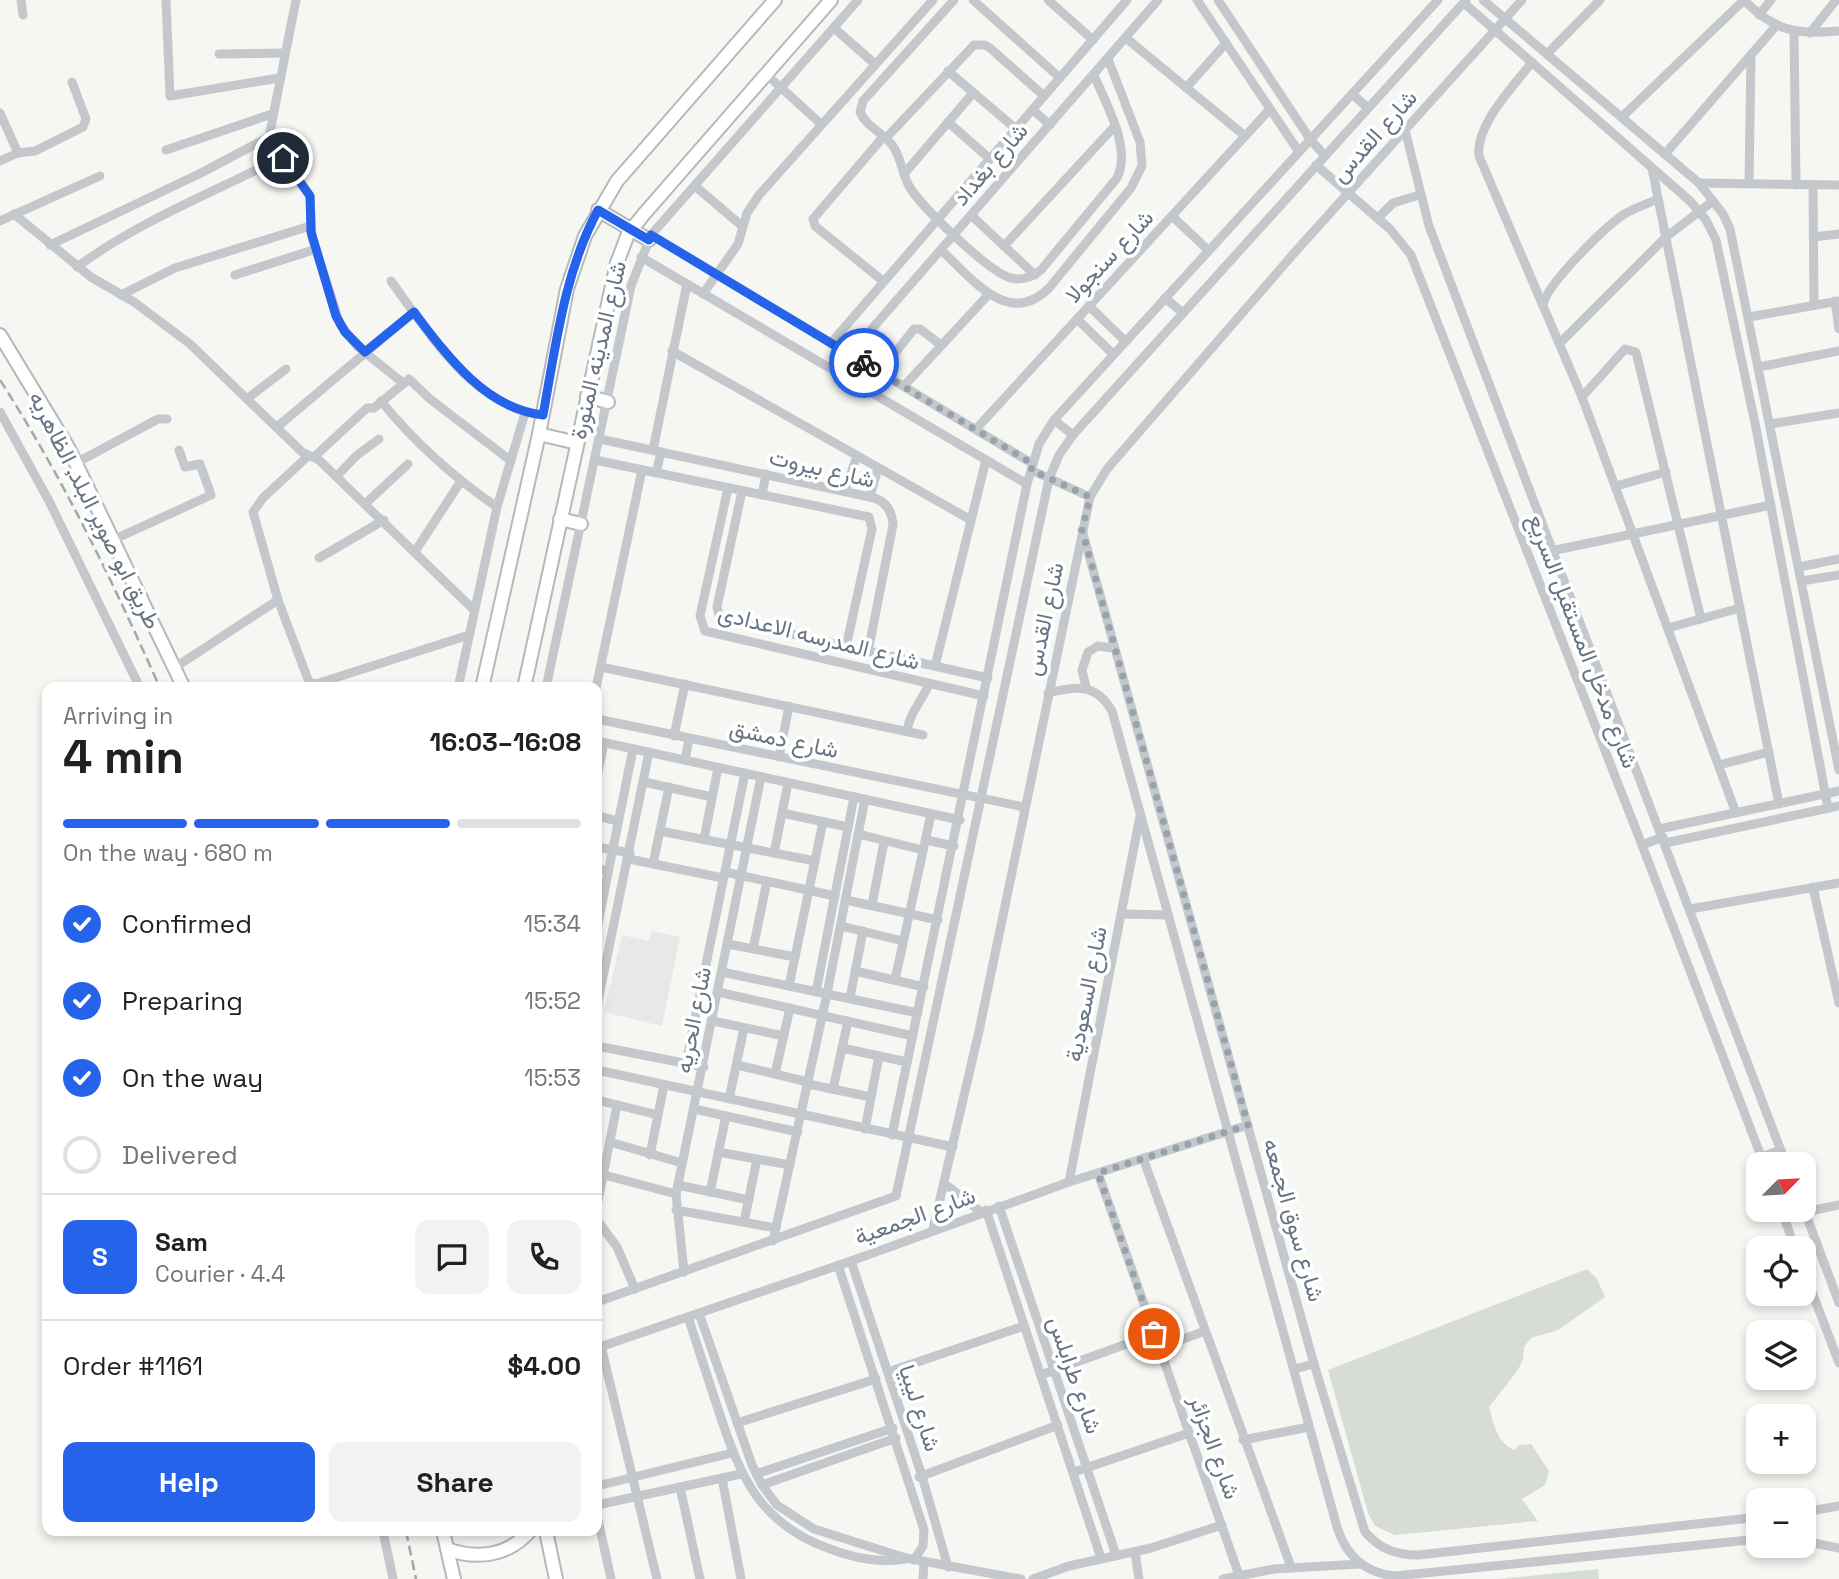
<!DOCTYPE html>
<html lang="en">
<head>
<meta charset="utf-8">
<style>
  :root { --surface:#fff; --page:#f2f2f2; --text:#202124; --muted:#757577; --line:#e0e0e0; --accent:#2563eb }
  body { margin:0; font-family:"Space Grotesk",Vazirmatn,sans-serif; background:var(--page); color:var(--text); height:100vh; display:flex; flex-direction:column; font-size:26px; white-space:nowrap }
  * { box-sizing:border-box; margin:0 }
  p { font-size:23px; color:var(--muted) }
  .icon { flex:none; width:38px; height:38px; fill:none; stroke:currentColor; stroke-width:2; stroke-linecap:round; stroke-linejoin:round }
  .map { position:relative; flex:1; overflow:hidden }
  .panel { position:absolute; left:42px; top:682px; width:560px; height:854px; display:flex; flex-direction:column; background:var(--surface); border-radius:14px; box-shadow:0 4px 10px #0003 }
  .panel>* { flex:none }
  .needle { width:46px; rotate:66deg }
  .controls { position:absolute; left:1746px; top:1152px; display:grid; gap:14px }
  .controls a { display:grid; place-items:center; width:70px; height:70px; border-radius:14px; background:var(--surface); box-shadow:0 4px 10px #0003; font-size:35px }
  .pin { position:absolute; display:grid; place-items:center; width:60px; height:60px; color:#fff; margin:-30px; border:4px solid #fff; border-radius:50%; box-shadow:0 2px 7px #0007 }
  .courier { position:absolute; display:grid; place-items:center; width:70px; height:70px; margin:-35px; border:5px solid #2563eb; border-radius:50%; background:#fff; color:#222; box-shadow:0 2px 9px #0007 }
  .overview em { font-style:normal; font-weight:700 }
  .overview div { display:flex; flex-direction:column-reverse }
  .overview { display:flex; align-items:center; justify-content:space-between; height:119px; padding:0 21px }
  h1 { font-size:46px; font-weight:700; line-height:52px }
  .bar { display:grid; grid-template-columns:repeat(4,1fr); gap:10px 7px; align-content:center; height:84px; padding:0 21px }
  .bar i { height:9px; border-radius:5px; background:var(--line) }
  .bar .selected { background:var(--accent) }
  .bar p { grid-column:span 4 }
  .line { display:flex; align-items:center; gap:18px; padding:0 21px; border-top:2px solid var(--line) }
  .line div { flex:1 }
  .round { display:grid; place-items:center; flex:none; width:74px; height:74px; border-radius:14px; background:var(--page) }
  ol { padding:0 21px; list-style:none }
  li { display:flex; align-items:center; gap:21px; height:77px }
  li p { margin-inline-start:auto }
  li .icon { padding:7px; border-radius:50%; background:var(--accent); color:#fff; stroke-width:4 }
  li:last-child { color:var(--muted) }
  li i { width:38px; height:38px; border:4px solid var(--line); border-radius:50% }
  .primary-button { display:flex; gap:14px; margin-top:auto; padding:14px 21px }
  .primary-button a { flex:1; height:80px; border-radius:14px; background:var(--accent); color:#fff; font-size:28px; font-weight:700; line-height:80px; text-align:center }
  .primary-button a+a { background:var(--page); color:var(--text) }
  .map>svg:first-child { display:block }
  .built { fill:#e7e8e7 }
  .green { fill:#d7ddd4 }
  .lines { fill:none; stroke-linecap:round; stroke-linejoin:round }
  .secondary-casing { stroke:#b4b9bd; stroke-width:16 }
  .street { stroke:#c4c7cb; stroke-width:9 }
  .secondary { stroke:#fff; stroke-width:12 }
  .rail { stroke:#a3a8ae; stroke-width:2.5; stroke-dasharray:10 5; stroke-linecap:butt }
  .done { stroke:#98a2aa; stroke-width:7; stroke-dasharray:0 12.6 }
  .route { stroke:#2563eb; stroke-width:9 }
  .labels { text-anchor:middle; stroke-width:7; stroke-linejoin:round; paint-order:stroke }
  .street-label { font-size:23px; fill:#667483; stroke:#fff }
</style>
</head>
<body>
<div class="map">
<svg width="1839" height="1579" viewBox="0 0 1839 1579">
  <rect width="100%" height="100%" fill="#f6f6f3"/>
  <path class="built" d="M652,931l28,6 -18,89 -58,-14 18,-77 27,6z"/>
  <g class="green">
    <path d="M1587,1269l10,10 8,18 -47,33 -27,8 -7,9 -1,12 -5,11 -29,37c5,18 8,35 25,43l6,-5 11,-1 18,27 -4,14 -23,14 16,22 -143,14 -20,-9 -7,-13 -40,-143z"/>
    <path d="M1598,1569l1,10h-101z"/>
  </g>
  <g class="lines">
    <g class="secondary-casing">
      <g id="secondary">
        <path d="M598,210l51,30"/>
        <path d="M0,335l69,114 115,239"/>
        <path d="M587,396l21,6"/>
        <path d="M539,434l38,9"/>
        <path d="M560,519l21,5"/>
        <path d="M482,688l57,-254 28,-145 18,-53 32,-55 158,-181"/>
        <path d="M524,688l93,-425 11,-29 16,-20 187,-214"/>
        <path d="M443,1531l11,48"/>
        <path d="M546,1531l10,48"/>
        <path d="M447,1549c30,11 61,7 83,-18"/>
      </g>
    </g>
    <g class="street">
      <path d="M21,0l2,15"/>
      <path d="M166,0l4,96 109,-18"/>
      <path d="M296,0l-27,137 41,59 2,41 28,87 17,22 46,37"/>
      <path d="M954,0l-91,101 -3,11c6,15 24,21 33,34 8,12 9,27 16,40 11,20 81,87 102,92 12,3 21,-1 30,-8l76,-92c15,-31 -11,-73 -23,-103"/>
      <path d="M973,0l87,78"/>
      <path d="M1048,0l45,40"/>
      <path d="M1197,0l102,152"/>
      <path d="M1218,0l92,139 15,17"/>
      <path d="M1483,0l216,183 24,31 7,15 109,541"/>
      <path d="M1744,0c30,31 53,35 95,31"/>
      <path d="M1464,3l226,198 16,19 10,20 40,188 72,380"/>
      <path d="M1759,15l12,-15"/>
      <path d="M834,28l41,36"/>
      <path d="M1794,31l2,154"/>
      <path d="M1810,33l26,-33"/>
      <path d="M1126,38l119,98"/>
      <path d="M219,54l66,-1"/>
      <path d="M1547,54l53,-54"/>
      <path d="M1532,62c-18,24 -57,63 -53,94l103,241 154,416"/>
      <path d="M948,71l68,58"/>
      <path d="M766,74l55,50"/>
      <path d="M1186,88l40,-45"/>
      <path d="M1352,94l16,14"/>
      <path d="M1033,110l17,15"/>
      <path d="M0,113l18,40"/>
      <path d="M1622,117l122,-117"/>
      <path d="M948,122l42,37"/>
      <path d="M1405,130l24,96 357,938"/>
      <path d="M886,138l88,-93h11l5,3 54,48"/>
      <path d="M166,150l106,-36"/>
      <path d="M1665,154l111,-128"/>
      <path d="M0,161l18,-8 17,-2 48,-24 3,-8 -14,-37"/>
      <path d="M1316,165l74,64 21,26 231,590 122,319"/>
      <path d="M1652,168l127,636"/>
      <path d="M904,174l69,-81"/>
      <path d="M1699,183l140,2"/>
      <path d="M1749,184l2,-129"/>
      <path d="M1813,185l1,120"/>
      <path d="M695,186l47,40"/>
      <path d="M14,214l77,63 43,25 56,42 112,108 17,8 154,149"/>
      <path d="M971,215l64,60"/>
      <path d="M1172,216l36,34"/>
      <path d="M1378,218l15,-15 26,-8"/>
      <path d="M0,221l100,-45"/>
      <path d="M651,235l382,229"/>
      <path d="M1813,237l26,-3"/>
      <path d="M50,245l151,-72 68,-36"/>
      <path d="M1004,246l110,-119"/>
      <path d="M941,250c30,27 67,79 108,38l82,-100 11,-22 -2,-24 -32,-83"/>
      <path d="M641,257l386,227"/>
      <path d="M77,267c62,-46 137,-75 206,-110"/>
      <path d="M235,275l81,-26"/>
      <path d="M391,281c38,52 82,126 152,134"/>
      <path d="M883,281l-68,-55 -2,-7 71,-83"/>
      <path d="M703,294l35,-50 9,-31 12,-18 174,-195"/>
      <path d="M121,295l54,-27 135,-42"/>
      <path d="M1165,298l18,15"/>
      <path d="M1835,301l4,28"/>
      <path d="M1543,305c3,-20 62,-78 80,-90 11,-7 24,-11 35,-16"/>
      <path d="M1089,306l36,35"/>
      <path d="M1749,317l90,-16"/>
      <path d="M1077,319l36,35"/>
      <path d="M831,343l296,-343"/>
      <path d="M1560,343l106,-106 47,-36"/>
      <path d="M672,351l299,169"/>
      <path d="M850,354l308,-354"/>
      <path d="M1759,367l80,-16"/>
      <path d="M880,372l34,-43h6l21,16"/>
      <path d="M904,386l85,-92"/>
      <path d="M1582,397l43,-48 11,3 65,267"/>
      <path d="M248,398l38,-29"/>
      <path d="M381,401c34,42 72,76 116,106"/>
      <path d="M0,412l49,89 91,187"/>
      <path d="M1054,420l19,15"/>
      <path d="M1770,424l69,-11"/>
      <path d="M277,427l137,-115"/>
      <path d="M976,429l294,-320"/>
      <path d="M600,439l270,58c15,3 22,13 23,28l-25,127"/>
      <path d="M653,450l34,-166"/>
      <path d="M308,456l-45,42 -10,14 25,88 31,82 7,2 153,-49"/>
      <path d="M314,457l53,-49h7l35,-29 21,20 81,62"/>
      <path d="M595,460l274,57 3,12 -26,118"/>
      <path d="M76,463l82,-44h9"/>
      <path d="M1031,470l59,27"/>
      <path d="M656,473l5,-21"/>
      <path d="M337,476l19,-20 23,-17"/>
      <path d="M1616,486l50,-14"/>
      <path d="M728,488l-28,128 5,15 279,65"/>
      <path d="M742,491l-25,116 3,11 268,60"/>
      <path d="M845,491l12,-35"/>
      <path d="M762,495l4,-21"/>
      <path d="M870,497l8,-29"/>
      <path d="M365,504l43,-40"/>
      <path d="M1082,530l232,834 51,168c15,17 31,23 53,23l341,-38"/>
      <path d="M113,540l98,-45 -11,-31 -15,3 -6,-17"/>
      <path d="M416,550l45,-69"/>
      <path d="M1551,551l220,-46"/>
      <path d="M319,558l65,-38"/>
      <path d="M1799,567l40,-8"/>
      <path d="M1802,581l37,-6"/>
      <path d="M1668,628l72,-20"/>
      <path d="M935,666l51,-206"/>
      <path d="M601,667l322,68"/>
      <path d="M174,668l104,-68"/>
      <path d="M1086,687l-4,-17 6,-18 10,-6 15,2"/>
      <path d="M458,688l39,-181 28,-94"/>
      <path d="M546,688l85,-402 20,-51 207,-235"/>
      <path d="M596,688l46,-218"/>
      <path d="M1048,693c28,-7 48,-10 64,18l225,816c9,29 28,46 58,49l364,-37"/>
      <path d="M597,719l427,88"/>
      <path d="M907,731c3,-19 15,-30 22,-47"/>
      <path d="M674,736l11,-52"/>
      <path d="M597,741l363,79"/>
      <path d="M779,757l10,-51"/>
      <path d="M685,760l4,-21"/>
      <path d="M1719,765l50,-13"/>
      <path d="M597,777l7,-34"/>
      <path d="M644,782l68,15"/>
      <path d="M782,813l66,14"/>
      <path d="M597,816l21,5"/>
      <path d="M1659,829l180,-38"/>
      <path d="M660,831l155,30"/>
      <path d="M858,834l65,16"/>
      <path d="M704,839l14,-71"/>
      <path d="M926,840l28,6"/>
      <path d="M1665,843l174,-37"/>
      <path d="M1642,845l21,-8"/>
      <path d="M597,847l33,6"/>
      <path d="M774,853l14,-70"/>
      <path d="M629,859l94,19"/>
      <path d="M653,864l16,-77"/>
      <path d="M597,869l11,2"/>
      <path d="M725,872l110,24"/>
      <path d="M1813,887l26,116"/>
      <path d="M846,900l92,20"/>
      <path d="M872,905l12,-63"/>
      <path d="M1690,909l149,-26"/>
      <path d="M1121,914l47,1"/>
      <path d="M841,926l62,15"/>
      <path d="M597,928l36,-179"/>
      <path d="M728,944l67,13"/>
      <path d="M753,949l14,-68"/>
      <path d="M855,971l69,16"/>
      <path d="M722,972l196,41"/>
      <path d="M895,980l36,-166"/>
      <path d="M789,986l34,-164"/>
      <path d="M718,992l195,44"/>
      <path d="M816,992l38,-195"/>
      <path d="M850,998l13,-67"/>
      <path d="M597,1006l52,-254"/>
      <path d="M713,1021l71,15"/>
      <path d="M597,1046l107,21"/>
      <path d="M842,1048l65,14"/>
      <path d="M686,1063l59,-290"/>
      <path d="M737,1065l71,17"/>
      <path d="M597,1070l356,77"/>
      <path d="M775,1074l15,-66"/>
      <path d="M808,1084l63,13"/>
      <path d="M833,1089l15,-68"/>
      <path d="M729,1099l15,-71"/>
      <path d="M597,1100l61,15"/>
      <path d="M694,1109l104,23"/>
      <path d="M865,1129l14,-73"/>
      <path d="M892,1135l135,-651 12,-40 15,-24 384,-420"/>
      <path d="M610,1142l72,21"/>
      <path d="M718,1152l72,13"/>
      <path d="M650,1155l14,-70"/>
      <path d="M1761,1157l20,-7"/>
      <path d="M1143,1158l148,409"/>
      <path d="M597,1173l79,21"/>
      <path d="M1098,1173l141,402"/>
      <path d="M1069,1182l71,-366"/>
      <path d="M945,1184l36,28"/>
      <path d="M678,1185l71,15"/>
      <path d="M710,1192l16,-76"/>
      <path d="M597,1206l20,-101"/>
      <path d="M999,1206l117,349"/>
      <path d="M1781,1209l14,39"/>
      <path d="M1804,1209l35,94"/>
      <path d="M676,1210l100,18"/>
      <path d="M986,1210l115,348"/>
      <path d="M1805,1212l34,-7"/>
      <path d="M597,1220l20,27 18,42"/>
      <path d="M744,1222l13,-63"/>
      <path d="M933,1229l46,-198 111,-534 17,-28 188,-217 227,-252"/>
      <path d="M773,1241l54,-247 38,-195"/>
      <path d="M851,1261l71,215 26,91"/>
      <path d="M838,1265l86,265 -1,16 -9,14"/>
      <path d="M1804,1271l35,92"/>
      <path d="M684,1272l-8,-78 85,-417"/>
      <path d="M597,1302l299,-106 153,-717 10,-24 14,-20 393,-435"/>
      <path d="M699,1313l53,152 10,20 15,20 37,24 92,29 115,21"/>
      <path d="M688,1317c10,30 20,61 30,92 22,67 41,115 112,140 24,9 49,15 74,10"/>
      <path d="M601,1346l56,233"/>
      <path d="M597,1348l254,-87 218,-79 179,-57"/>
      <path d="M1159,1348l46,-17"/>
      <path d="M1294,1369l20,-5"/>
      <path d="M888,1372l136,-46"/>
      <path d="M1041,1375l113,-41"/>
      <path d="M737,1423l139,-44"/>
      <path d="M1243,1440l66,-13"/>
      <path d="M1074,1472l115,-39"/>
      <path d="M756,1474l137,-46"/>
      <path d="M919,1477l139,-52"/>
      <path d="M722,1478l19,101"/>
      <path d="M762,1485l134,-47"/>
      <path d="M597,1486l135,-33"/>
      <path d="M680,1487l20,92"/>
      <path d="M597,1505l144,-31"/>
      <path d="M1804,1512l35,-6"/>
      <path d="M597,1515l14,64"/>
      <path d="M383,1531l10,48"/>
      <path d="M1804,1541l35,7"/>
      <path d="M1135,1552l4,27"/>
      <path d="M923,1579l1,-17"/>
      <path d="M1033,1579l36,-13 82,-18 71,-23"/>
      <path d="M1223,1579l51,-10 86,-5"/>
    </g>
    <use href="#secondary" class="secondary"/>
    <g class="rail">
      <path d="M0,380c63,98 113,202 160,308"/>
      <path d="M406,1531l10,48"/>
    </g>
  </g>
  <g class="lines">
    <path class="done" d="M864,363l169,101 -2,6 59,27 -8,33 166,595 -150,48 56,161"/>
    <path class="route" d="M283,158l27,38 1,36 25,84 9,16 20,20 49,-40c33,44 72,97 129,103 13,-70 21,-142 55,-205l51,30 2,-5 213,128"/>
  </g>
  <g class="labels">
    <g class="street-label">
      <text transform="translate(1374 136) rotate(-48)" y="8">شارع القدس</text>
      <text transform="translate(990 164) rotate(-49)" y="8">شارع بغداد</text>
      <text transform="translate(1109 256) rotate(-47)" y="8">شارع سنجولا</text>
      <text transform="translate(598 350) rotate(-77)" y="8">شارع المدينه المنورة</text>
      <text transform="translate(822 468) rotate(13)" y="8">شارع بيروت</text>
      <text transform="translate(95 510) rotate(63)" y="8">طريق ابو صوير البلد, الظاهريه</text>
      <text transform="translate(1044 619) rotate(-78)" y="8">شارع القدس</text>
      <text transform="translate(819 637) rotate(14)" y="8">شارع المدرسه الاعدادى</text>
      <text transform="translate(1583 641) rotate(69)" y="8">شارع مدخل المستقبل السريع</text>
      <text transform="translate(784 739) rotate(12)" y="8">شارع دمشق</text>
      <text transform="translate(1086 994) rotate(-79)" y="8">شارع السعودية</text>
      <text transform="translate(693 1020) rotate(-79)" y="8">شارع الحريه</text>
      <text transform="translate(915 1216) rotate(-20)" y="8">شارع الجمعية</text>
      <text transform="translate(1294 1220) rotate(74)" y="8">شارع سوق الجمعه</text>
      <text transform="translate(1075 1375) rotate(71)" y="8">شارع طرابلس</text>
      <text transform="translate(920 1408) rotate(72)" y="8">شارع ليبيا</text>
      <text transform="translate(1215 1447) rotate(70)" y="8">شارع الجزائر</text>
    </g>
  </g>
</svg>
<div class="controls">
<a><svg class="needle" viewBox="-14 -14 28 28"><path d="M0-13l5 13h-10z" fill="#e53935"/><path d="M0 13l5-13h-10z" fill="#757577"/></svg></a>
<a><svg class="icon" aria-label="locate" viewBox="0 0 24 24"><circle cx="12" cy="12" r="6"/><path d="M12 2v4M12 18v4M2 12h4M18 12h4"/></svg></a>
<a><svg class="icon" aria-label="layers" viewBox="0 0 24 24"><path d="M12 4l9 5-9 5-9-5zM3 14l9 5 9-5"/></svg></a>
<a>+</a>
<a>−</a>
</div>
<div class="pin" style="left:1154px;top:1334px;background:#ea580c"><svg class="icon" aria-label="bag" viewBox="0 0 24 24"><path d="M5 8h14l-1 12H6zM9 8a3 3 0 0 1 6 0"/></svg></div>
<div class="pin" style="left:283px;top:158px;background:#1f2937"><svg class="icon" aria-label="home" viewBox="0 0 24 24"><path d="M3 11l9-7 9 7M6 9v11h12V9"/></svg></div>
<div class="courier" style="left:864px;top:363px"><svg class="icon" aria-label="bike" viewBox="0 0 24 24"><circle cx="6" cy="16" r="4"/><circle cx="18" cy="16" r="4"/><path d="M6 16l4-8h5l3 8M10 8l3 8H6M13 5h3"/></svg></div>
<section class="panel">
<div class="overview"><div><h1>4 min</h1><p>Arriving in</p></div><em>16:03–16:08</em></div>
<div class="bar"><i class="selected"></i><i class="selected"></i><i class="selected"></i><i></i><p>On the way · 680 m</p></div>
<ol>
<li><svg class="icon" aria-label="check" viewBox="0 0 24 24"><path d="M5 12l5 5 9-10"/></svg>Confirmed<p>15:34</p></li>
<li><svg class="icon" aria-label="check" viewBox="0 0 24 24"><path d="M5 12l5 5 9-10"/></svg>Preparing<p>15:52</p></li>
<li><svg class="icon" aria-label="check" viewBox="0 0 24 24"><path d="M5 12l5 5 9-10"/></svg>On the way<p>15:53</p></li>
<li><i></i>Delivered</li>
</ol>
<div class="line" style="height:126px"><b class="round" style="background:var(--accent);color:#fff">S</b><div><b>Sam</b><p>Courier · 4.4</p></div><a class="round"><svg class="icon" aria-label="chat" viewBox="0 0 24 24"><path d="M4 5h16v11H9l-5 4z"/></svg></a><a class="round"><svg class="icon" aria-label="phone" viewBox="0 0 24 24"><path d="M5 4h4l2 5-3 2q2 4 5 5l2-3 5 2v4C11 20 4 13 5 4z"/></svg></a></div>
<div class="line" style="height:91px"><div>Order #1161</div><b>$4.00</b></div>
<div class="primary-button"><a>Help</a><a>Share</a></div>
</section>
</div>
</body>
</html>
